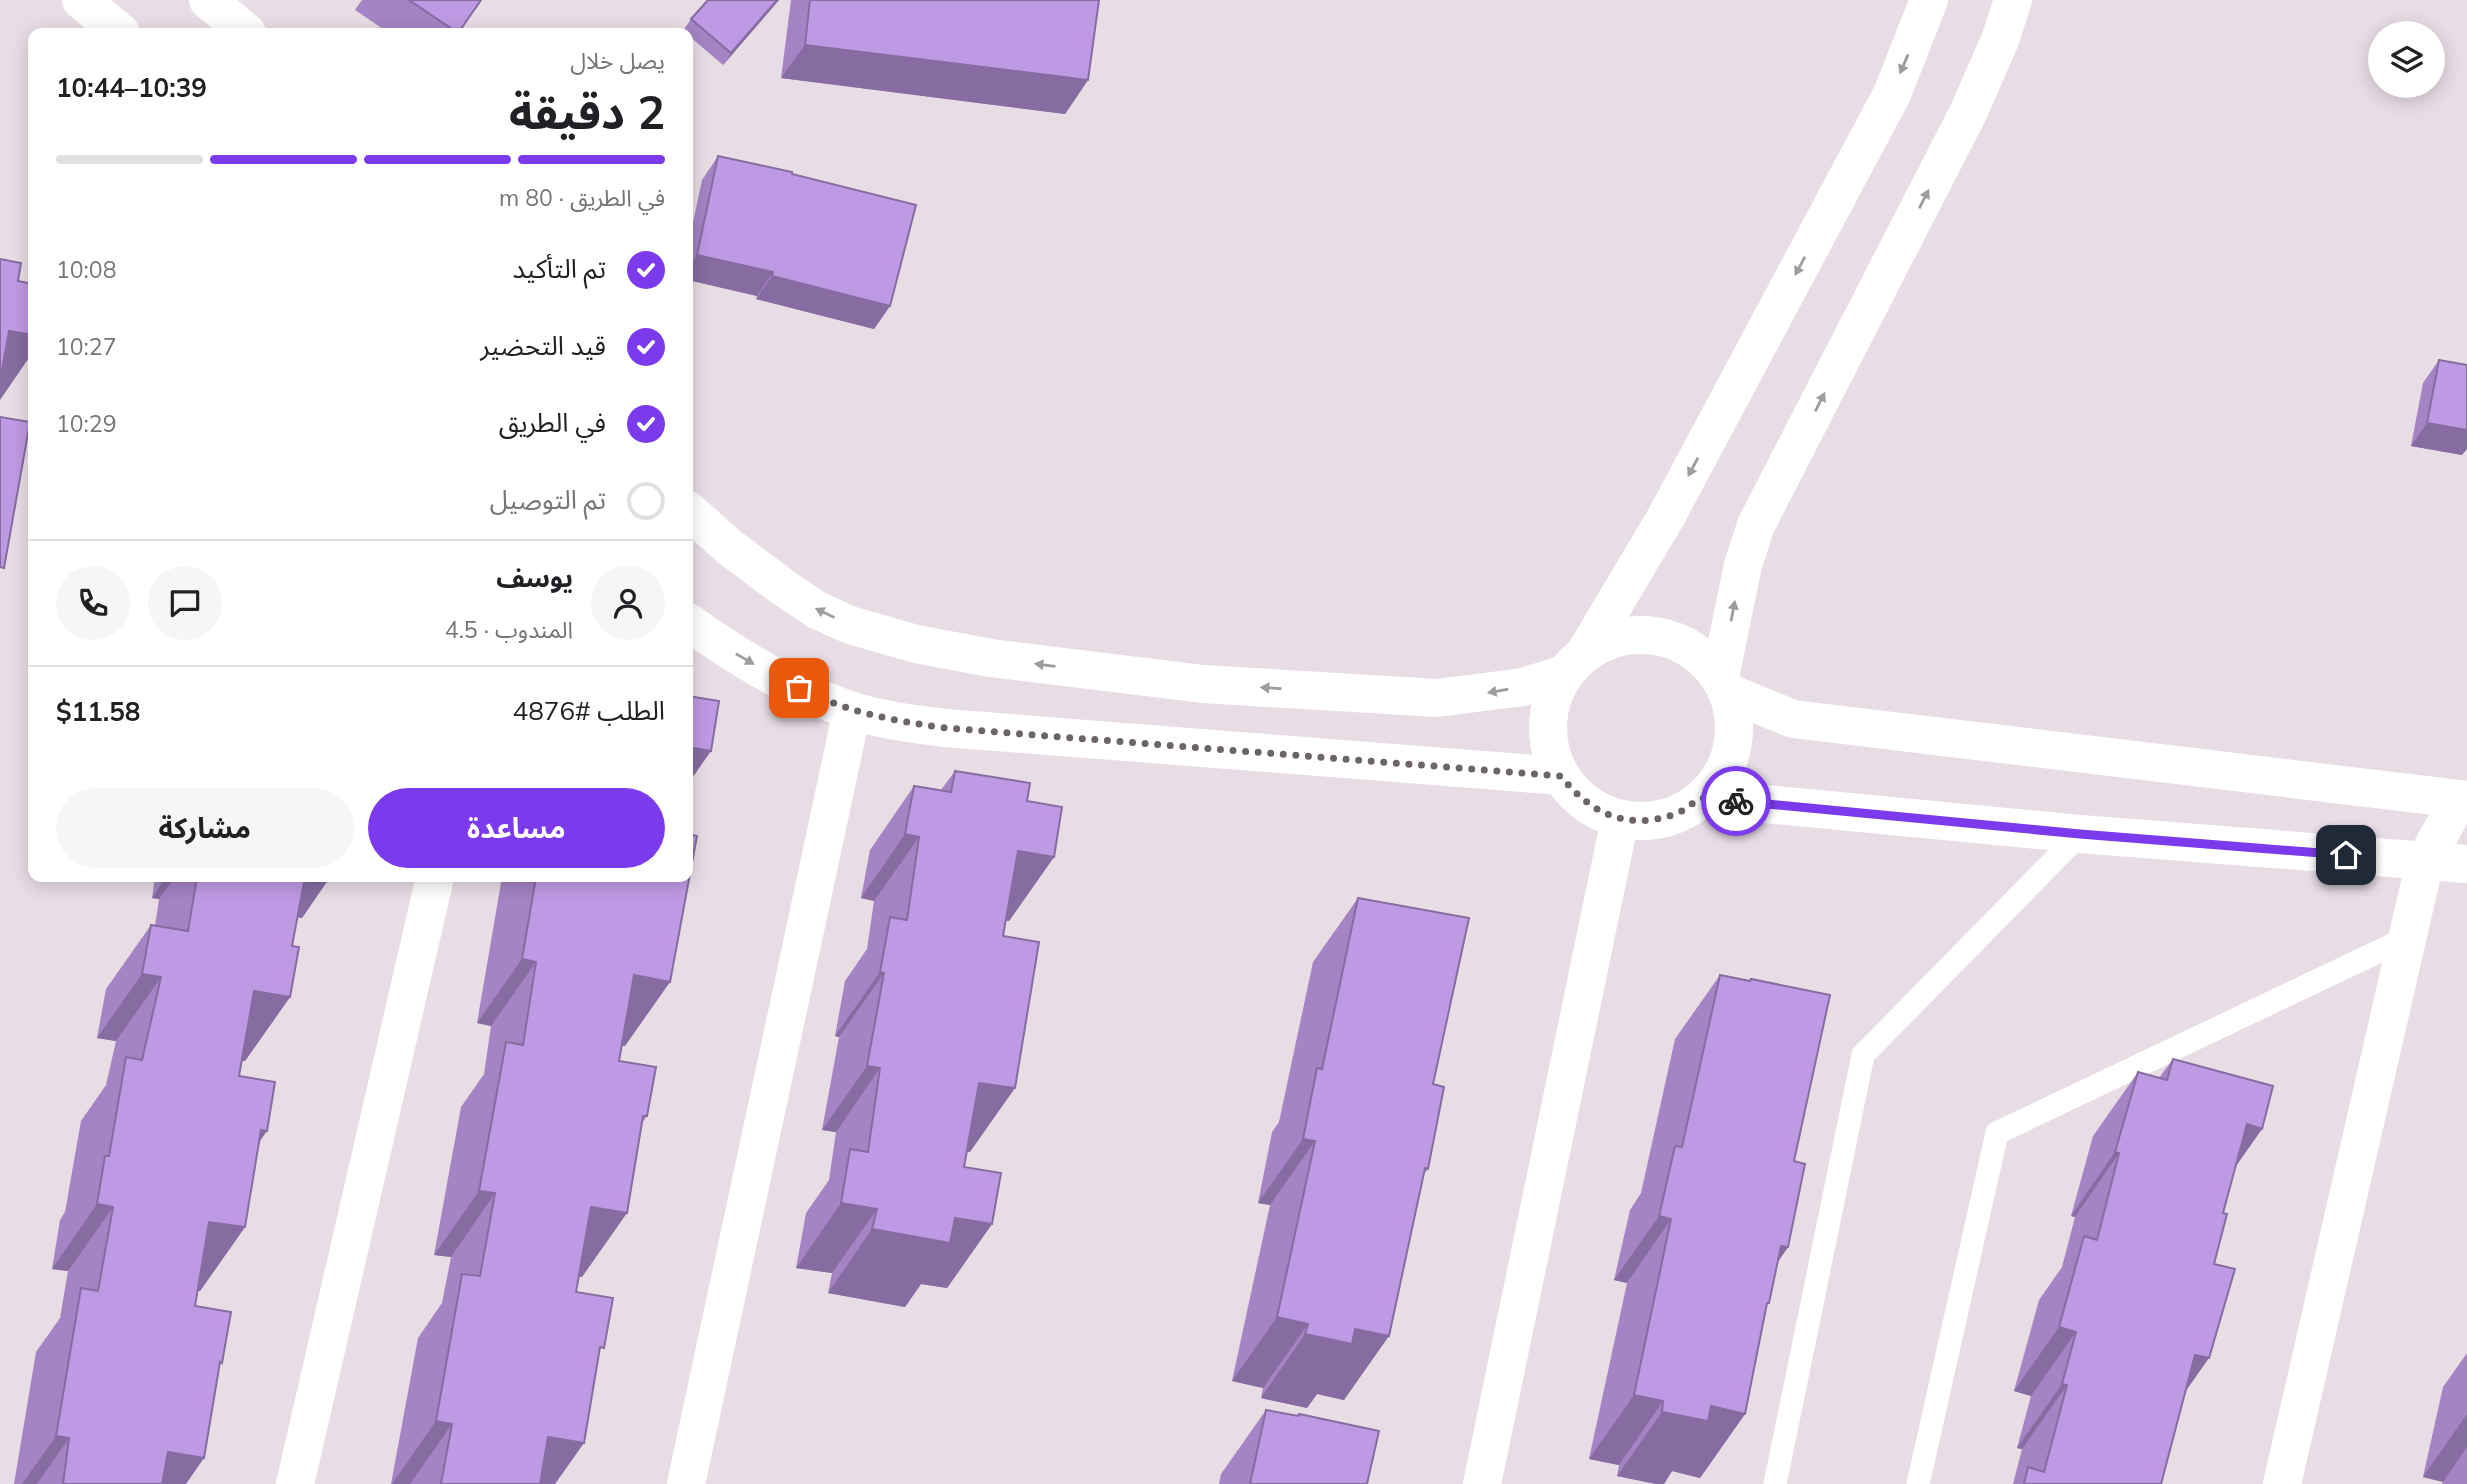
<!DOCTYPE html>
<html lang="ar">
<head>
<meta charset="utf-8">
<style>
  :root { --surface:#fff; --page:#f6f6f6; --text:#202124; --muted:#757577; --line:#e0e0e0; --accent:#7c3aed }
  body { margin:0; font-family:Mulish,"Noto Sans Arabic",sans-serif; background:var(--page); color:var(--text); direction:rtl; height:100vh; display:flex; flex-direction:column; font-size:26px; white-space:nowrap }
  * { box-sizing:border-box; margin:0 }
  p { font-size:23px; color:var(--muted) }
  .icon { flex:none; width:38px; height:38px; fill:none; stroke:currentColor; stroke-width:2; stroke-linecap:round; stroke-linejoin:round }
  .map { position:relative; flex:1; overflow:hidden; direction:ltr }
  .sheet { position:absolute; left:28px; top:28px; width:665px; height:854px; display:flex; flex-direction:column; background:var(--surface); border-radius:14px; box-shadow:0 4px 18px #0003; direction:rtl }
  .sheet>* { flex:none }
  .buttons { position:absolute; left:2368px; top:21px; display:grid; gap:14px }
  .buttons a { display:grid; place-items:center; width:77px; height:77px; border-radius:50%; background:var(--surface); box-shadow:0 4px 18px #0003; font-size:35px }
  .pin { position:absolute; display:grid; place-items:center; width:60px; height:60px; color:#fff; margin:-30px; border-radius:14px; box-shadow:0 4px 10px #0006 }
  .courier { position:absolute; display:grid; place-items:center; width:70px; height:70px; margin:-35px; border:5px solid #7c3aed; border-radius:50%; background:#fff; color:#222; box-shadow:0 2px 9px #0007 }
  .head em { font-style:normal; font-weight:700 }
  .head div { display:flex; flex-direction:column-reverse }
  .head { display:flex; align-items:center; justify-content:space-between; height:119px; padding:0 28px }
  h1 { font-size:46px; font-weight:700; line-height:52px }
  .bar { display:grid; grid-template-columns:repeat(4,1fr); gap:10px 7px; align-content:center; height:84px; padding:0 28px }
  .bar i { height:9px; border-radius:5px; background:var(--line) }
  .bar .on { background:var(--accent) }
  .bar p { grid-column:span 4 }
  .line { display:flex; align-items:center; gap:18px; padding:0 28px; border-top:2px solid var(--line) }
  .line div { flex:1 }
  .round { display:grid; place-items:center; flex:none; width:74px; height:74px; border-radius:37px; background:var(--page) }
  ol { padding:0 28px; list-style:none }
  li { display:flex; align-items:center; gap:21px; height:77px }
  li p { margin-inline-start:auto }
  li .icon { padding:7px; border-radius:50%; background:var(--accent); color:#fff; stroke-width:4 }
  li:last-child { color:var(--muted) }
  li i { width:38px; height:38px; border:4px solid var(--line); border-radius:50% }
  .primary-button { display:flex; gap:14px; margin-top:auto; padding:14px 28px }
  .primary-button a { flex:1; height:80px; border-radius:42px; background:var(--accent); color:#fff; font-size:28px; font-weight:700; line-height:80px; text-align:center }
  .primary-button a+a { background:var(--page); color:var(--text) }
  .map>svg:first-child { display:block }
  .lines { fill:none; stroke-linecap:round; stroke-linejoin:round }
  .lane { stroke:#fff; stroke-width:23 }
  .street { stroke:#fff; stroke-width:38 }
  .secondary { stroke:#fff; stroke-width:38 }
  .wall { fill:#a484c4 }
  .shaded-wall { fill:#866ca0 }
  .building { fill:#bf9ae4; stroke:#866ca0; stroke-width:2 }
  .oneway { fill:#9e9c9d }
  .done { stroke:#6c6469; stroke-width:7; stroke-dasharray:0 12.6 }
  .route { stroke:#7c3aed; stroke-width:9 }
</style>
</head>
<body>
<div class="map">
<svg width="2467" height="1484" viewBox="0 0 2467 1484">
  <rect width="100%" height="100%" fill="#e9dde5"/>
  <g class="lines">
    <g class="lane">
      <path d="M1775,1484l88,-429 217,-221"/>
      <path d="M1918,1484l79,-351 410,-195"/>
    </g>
    <g class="street">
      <path d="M81,0l40,33"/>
      <path d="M208,0l39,33"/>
      <path d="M688,510l40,36 56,42 33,22 33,15 66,19 75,14 212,26 234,14 86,-11 41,-13"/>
      <path d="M688,622c49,35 104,69 162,88 30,10 64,14 96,18l615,48"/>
      <circle cx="1641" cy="728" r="93"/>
      <path d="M1727,692l66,27 674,81"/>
      <path d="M1703,798l377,36 387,30"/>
      <path d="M295,1484l140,-607"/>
      <path d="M686,1484l166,-773"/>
      <path d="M1482,1484l138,-665"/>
      <path d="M2282,1484l143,-623 34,-62"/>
    </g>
    <g class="secondary">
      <path d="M1585,653l81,-136 226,-423 37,-94"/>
      <path d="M1720,677l23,-112 13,-40 212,-412 32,-73 13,-40"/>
    </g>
  </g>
  <g class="wall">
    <path d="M362,0h119l-23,33h-69l-34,-23z"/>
    <path d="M779,0l-56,65 -35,-30v-2h-2l-3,-2 8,-12z"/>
    <path d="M791,0h308l-11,80 -23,34 -284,-36z"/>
    <path d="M718,156l74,18 98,132 -16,23 -118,-30 1,-3 -69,-16v-34l14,-66z"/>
    <path d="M2439,360l23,95 -51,-9 12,-63z"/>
    <path d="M955,771l72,30 27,56 -45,64 -3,-1 -36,232h-3l-3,15 28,57 -45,64 -26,-4 -16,23 -77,-14 4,-20 -36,-5 10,-55 23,-33 7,-48 -14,-2 17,-93 -4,-1 10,-55 22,-32 7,-48 -13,-3 9,-48 44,-64 27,4z"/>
    <path d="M155,877h175l-28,41 -5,-1 -5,29 -2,51 -45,64 -3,-1 -3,16 20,66 -14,85 -45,64h-3l-2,15 24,61 -33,117h-172l22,-132 24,-34 8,-47 -16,-2 8,-49 5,-8 16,-91 25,-36 10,-44 -19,-3 9,-49 45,-64 4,1 4,-27 -7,-1z"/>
    <path d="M502,877h186l-63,169 -3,-1 -3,16 28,55 -5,7 -60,154h-3l-3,15 23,63 -44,129h-164l27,-146 24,-35 9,-46 -17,-2 27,-148 23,-33 7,-48 -14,-3z"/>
    <path d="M1358,898l75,186 -5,85 -5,6 -79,225 -27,-6 -10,14 -46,-10 2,-10 -31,-7 38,-176 -12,-2 14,-71 7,-10 34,-160z"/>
    <path d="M1720,975l29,6 2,-2 43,182 -6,86 -10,15 -12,45 -21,107 -45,64 -28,-7 -8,13h-8l-39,-8 2,-11 -30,-6 38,-176 -13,-3 16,-70 11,-17 34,-154z"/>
    <path d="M2173,1059l89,70 -27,38 -12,46 -9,51 -29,128 -24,92h-148l9,-35 -5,-1 14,-52 -17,-5 25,-91 23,-33 13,-50 -4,-1 22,-80 45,-64 21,6z"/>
    <path d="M2467,1353v131h-25l1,-2 -20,-5 20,-90z"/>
    <path d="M1266,1410l31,6 2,-2 68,70h-148l2,-10z"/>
  </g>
  <g class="shaded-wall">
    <path d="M777,0h2l-56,65 8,-12z"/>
    <path d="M805,45l283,35 -23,34 -284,-36z"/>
    <path d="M697,255l76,17 -16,24 -69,-16v-12z"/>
    <path d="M772,276l118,30 -16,23 -118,-30z"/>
    <path d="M9,331l24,4v17l-33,48v-56z"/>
    <path d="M2427,423l40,7v19l-5,6 -51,-9z"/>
    <path d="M688,747l23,4 -23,33z"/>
    <path d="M905,834l14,3 -45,64 -13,-3z"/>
    <path d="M1018,851l36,6 -45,64 -36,-6z"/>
    <path d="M166,877h9l-16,22 -7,-1z"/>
    <path d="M290,877h40l-28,41 -37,-6z"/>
    <path d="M522,959l14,3 -45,64 -14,-3z"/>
    <path d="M880,972l4,1 -45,64 -4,-1z"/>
    <path d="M142,974l19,3 -45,64 -19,-3z"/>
    <path d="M634,975l36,7 -45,64 -36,-7z"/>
    <path d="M254,991l36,6 -45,64 -36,-6z"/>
    <path d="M867,1066l13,2 -44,64 -14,-2z"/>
    <path d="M979,1083l36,5 -45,64 -35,-5z"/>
    <path d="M2247,1124l15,5 -45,64z"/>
    <path d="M261,1130l6,1 -45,64z"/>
    <path d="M1303,1139l12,2 -45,64 -12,-2z"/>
    <path d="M2115,1152l4,1 -44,64 -4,-1z"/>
    <path d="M479,1191l16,2 -44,64 -17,-2z"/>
    <path d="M841,1203l36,6 -45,64 -36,-5z"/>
    <path d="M97,1204l16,3 -45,64 -16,-2z"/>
    <path d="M591,1207l36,6 -45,64 -36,-6z"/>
    <path d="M1659,1216l12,3 -44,64 -13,-3z"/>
    <path d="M955,1218l37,6 -45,64 -26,-4 -16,23 -77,-14 44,-64z"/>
    <path d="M209,1222l36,5 -45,64 -36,-5z"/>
    <path d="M1781,1246l7,1 -45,64z"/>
    <path d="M1277,1317l31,7 -45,64 -31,-7z"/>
    <path d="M2059,1327l17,5 -45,64 -17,-5z"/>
    <path d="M1355,1329l34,7 -45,64 -27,-6 -10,14 -46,-10 44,-64z"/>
    <path d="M2195,1355l14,3 -45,64z"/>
    <path d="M2062,1384l5,1 -45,64 -5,-1z"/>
    <path d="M1634,1395l29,6 -44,64 -30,-6z"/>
    <path d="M1711,1406l34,8 -45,64 -28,-7 -8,13h-8l-39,-8 45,-64z"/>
    <path d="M2467,1414v33l-24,35 -20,-5z"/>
    <path d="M436,1421l16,3 -42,60h-18z"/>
    <path d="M56,1436l13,2 -32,46h-15z"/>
    <path d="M548,1437l36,6 -29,41h-40z"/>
    <path d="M168,1452l36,6 -18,26h-41z"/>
  </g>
  <g class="building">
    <path d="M409,0h72l-23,33z"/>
    <path d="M708,0h69l-46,53 -40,-34z"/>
    <path d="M810,0h289l-11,80 -283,-35z"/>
    <path d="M718,156l74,16v2l124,31 -26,101 -118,-30 1,-4 -76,-17z"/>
    <path d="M0,259l21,4 -3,18 15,3v51l-24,-4 -9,50z"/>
    <path d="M2439,360l28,5v65l-40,-7z"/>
    <path d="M0,417l30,5 -26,146 -4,-1z"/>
    <path d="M688,696l31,5 -8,50 -23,-4z"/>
    <path d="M955,771l75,12 -3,18 35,6 -8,50 -36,-6 -15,85 36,6 -24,146 -36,-5 -15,84 37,6 -9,51 -37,-6 -5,25 -78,-14 5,-20 -36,-6 9,-54 18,3 12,-84 -13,-2 17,-93 -4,-1 10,-55 17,3 12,-83 -14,-3 9,-48 37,6z"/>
    <path d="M688,834l9,2 -27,146 -36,-7 -15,86 37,6 -9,49h-4l-16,97 -36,-6 -15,85 37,6 -9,50 -4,-1 -16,96 -36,-6 -8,47h-99l11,-60 -16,-3 26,-147 18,2 15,-83 -16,-2 27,-149 17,3 13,-83 -14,-3 14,-82h152z"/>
    <path d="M197,877h108l-13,69 7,1 -9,50 -36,-6 -15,85 36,6 -8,49 -6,-1 -16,97 -36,-5 -14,84 36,6 -9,51 -2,-1 -16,96 -36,-6 -6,32h-99l6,-46 -13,-2 25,-148 17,3 15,-84 -16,-3 8,-48h4l17,-99 16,3 19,-83 -19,-3 9,-49 37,6z"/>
    <path d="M1358,898l111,20 -36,166 11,3 -16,82 -3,-1 -36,168 -34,-7 -3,15 -47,-10 3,-10 -31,-7 38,-176 -12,-2 14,-71 5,1z"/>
    <path d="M1720,975l30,6 1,-2 79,16 -36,166 11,3 -17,83 -7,-1 -12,57h-2l-22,111 -34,-8 -3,15 -46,-9 1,-11 -29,-6 37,-176 -12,-3 16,-70 7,1z"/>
    <path d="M2173,1059l100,27 -11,43 -15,-5 -24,89 4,1 -13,50 21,5 -26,89 -14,-3 -34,129h-137l4,-17 16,5 23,-87 -5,-1 14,-52 -17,-5 25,-91 13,4 22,-87 -4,-1 23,-80 29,8z"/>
    <path d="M1266,1410l32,6 1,-2 80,17 -12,53h-117z"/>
  </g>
  <defs><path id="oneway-solid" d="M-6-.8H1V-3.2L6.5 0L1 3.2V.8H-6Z" transform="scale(1.75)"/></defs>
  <g class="oneway">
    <use href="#oneway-solid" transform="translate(1904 64) rotate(113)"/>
    <use href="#oneway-solid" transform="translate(1924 199) rotate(-63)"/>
    <use href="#oneway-solid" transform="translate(1800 266) rotate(118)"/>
    <use href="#oneway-solid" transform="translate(1820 402) rotate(-63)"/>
    <use href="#oneway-solid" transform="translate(1693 467) rotate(118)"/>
    <use href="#oneway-solid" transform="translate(1733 611) rotate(-79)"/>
    <use href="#oneway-solid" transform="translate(825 613) rotate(-154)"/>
    <use href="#oneway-solid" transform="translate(745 659) rotate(30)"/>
    <use href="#oneway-solid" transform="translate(1045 665) rotate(-173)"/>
    <use href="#oneway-solid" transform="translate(1271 688) rotate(-176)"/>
    <use href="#oneway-solid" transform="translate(1498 691) rotate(170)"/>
  </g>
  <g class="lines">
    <path class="done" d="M799,688c47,24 95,33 147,40l615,48c30,38 66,55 114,38 10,-3 19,-14 29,-16 9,-1 23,3 32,3"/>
    <path class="route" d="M1736,801l344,33 266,21"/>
  </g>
</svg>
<div class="buttons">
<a><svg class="icon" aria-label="layers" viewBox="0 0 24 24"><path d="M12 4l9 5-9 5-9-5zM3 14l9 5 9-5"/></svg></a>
</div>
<div class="pin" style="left:799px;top:688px;background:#ea580c"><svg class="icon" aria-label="bag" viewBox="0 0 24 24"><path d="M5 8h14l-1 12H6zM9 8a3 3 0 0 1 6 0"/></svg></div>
<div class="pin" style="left:2346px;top:855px;background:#1f2937"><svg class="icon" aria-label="home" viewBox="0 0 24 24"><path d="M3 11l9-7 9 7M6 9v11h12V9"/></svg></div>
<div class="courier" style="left:1736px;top:801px"><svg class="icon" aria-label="bike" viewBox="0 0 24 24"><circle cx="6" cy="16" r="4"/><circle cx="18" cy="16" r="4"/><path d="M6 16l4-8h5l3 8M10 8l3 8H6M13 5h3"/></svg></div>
<section class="sheet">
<div class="head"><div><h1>2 دقيقة</h1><p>يصل خلال</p></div><em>10:39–10:44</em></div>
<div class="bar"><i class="on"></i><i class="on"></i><i class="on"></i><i></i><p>في الطريق · 80 m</p></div>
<ol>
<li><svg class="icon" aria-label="check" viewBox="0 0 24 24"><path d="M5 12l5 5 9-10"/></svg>تم التأكيد<p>10:08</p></li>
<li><svg class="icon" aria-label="check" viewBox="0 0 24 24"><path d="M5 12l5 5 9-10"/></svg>قيد التحضير<p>10:27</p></li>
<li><svg class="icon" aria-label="check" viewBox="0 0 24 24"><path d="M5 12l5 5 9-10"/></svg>في الطريق<p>10:29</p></li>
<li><i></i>تم التوصيل</li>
</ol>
<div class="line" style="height:126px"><a class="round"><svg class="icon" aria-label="person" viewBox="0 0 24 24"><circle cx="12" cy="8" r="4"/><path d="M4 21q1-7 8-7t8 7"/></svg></a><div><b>يوسف</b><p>المندوب · 4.5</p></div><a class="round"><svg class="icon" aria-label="chat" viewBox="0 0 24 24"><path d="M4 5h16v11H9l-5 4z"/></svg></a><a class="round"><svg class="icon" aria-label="phone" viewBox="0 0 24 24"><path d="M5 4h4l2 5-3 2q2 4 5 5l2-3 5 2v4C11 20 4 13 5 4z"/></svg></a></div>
<div class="line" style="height:91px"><div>الطلب #4876</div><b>$11.58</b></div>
<div class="primary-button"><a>مساعدة</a><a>مشاركة</a></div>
</section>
</div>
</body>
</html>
